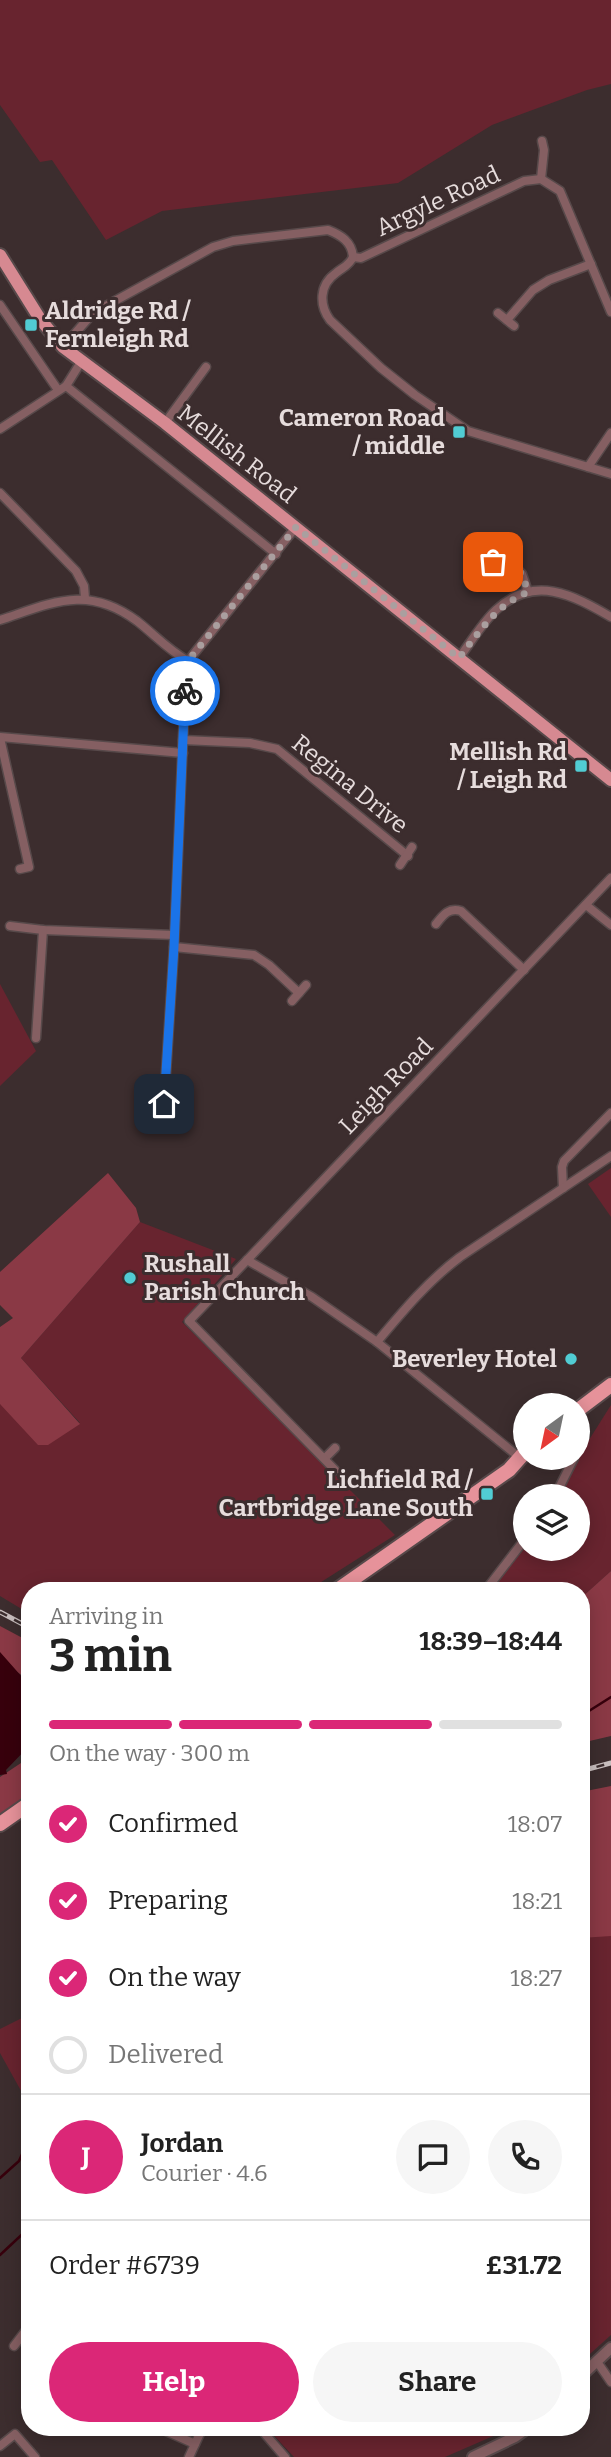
<!DOCTYPE html>
<html lang="en">
<head>
<meta charset="utf-8">
<style>
  :root { --surface:#fff; --page:#f6f6f6; --text:#222; --muted:#767676; --line:#e0e0e0; --accent:#db2777 }
  body { margin:0; font-family:Bitter,serif; background:var(--page); color:var(--text); height:100vh; display:flex; flex-direction:column; font-size:26px; white-space:nowrap }
  * { box-sizing:border-box; margin:0 }
  p { font-size:23px; color:var(--muted) }
  .icon { flex:none; width:38px; height:38px; fill:none; stroke:currentColor; stroke-width:2; stroke-linecap:round; stroke-linejoin:round }
  .map { position:relative; flex:1; overflow:hidden }
  .drawer { position:absolute; left:21px; top:1582px; width:569px; height:854px; display:flex; flex-direction:column; background:var(--surface); border-radius:28px; box-shadow:0 4px 18px #0003 }
  .drawer>* { flex:none }
  .needle { width:46px; rotate:213deg }
  .fabs { position:absolute; left:513px; top:1393px; display:grid; gap:14px }
  .fabs a { display:grid; place-items:center; width:77px; height:77px; border-radius:50%; background:var(--surface); box-shadow:0 4px 18px #0003; font-size:35px }
  .pin { position:absolute; display:grid; place-items:center; width:60px; height:60px; color:#fff; margin:-30px; border-radius:14px; box-shadow:0 4px 10px #0006 }
  .courier { position:absolute; display:grid; place-items:center; width:70px; height:70px; margin:-35px; border:5px solid #1a73e8; border-radius:50%; background:#fff; color:#222; box-shadow:0 2px 9px #0007 }
  .head em { font-style:normal; font-weight:700 }
  .head div { display:flex; flex-direction:column-reverse }
  .head { display:flex; align-items:center; justify-content:space-between; height:119px; padding:0 28px }
  h1 { font-size:46px; font-weight:700; line-height:52px }
  .bar { display:grid; grid-template-columns:repeat(4,1fr); gap:10px 7px; align-content:center; height:84px; padding:0 28px }
  .bar i { height:9px; border-radius:5px; background:var(--line) }
  .bar .on { background:var(--accent) }
  .bar p { grid-column:span 4 }
  .line { display:flex; align-items:center; gap:18px; padding:0 28px; border-top:2px solid var(--line) }
  .line div { flex:1 }
  .round { display:grid; place-items:center; flex:none; width:74px; height:74px; border-radius:37px; background:var(--page) }
  ol { padding:0 28px; list-style:none }
  li { display:flex; align-items:center; gap:21px; height:77px }
  li p { margin-inline-start:auto }
  li .icon { padding:7px; border-radius:50%; background:var(--accent); color:#fff; stroke-width:4 }
  li:last-child { color:var(--muted) }
  li i { width:38px; height:38px; border:4px solid var(--line); border-radius:50% }
  .action { display:flex; gap:14px; margin-top:auto; padding:14px 28px }
  .action a { flex:1; height:80px; border-radius:42px; background:var(--accent); color:#fff; font-size:28px; font-weight:700; line-height:80px; text-align:center }
  .action a+a { background:var(--page); color:var(--text) }
  .map>svg:first-child { display:block }
  .green { fill:#68242f }
  .forest { fill:#8a3945 }
  .water { fill:#37000c }
  .lines { fill:none; stroke-linecap:round; stroke-linejoin:round }
  .stream { stroke:#37000c; stroke-width:2.5 }
  .minor-casing { stroke:#57494a; stroke-width:11 }
  .tertiary-casing { stroke:#57494a; stroke-width:14 }
  .primary-casing { stroke:#57494a; stroke-width:16 }
  .trunk-casing { stroke:#57494a; stroke-width:18 }
  .minor { stroke:#855f62; stroke-width:8 }
  .tertiary { stroke:#855f62; stroke-width:10 }
  .primary { stroke:#d68991; stroke-width:12 }
  .trunk { stroke:#e6929a; stroke-width:14 }
  .rail-casing { stroke:#c8bebe; stroke-width:5 }
  .rail { stroke:#3c2d2e; stroke-width:2.5; stroke-dasharray:8; stroke-linecap:butt }
  .done { stroke:#aa9f9f; stroke-width:7; stroke-dasharray:0 12.6 }
  .route { stroke:#1a73e8; stroke-width:9 }
  .poi-dot { fill:#51ccd3; stroke:#3c2d2e; stroke-width:2.5 }
  .labels { text-anchor:middle; stroke-width:6; stroke-linejoin:round; paint-order:stroke }
  .street-label { font-size:24px; fill:#e6dcdc; stroke:#3c2d2e }
  .poi-label { font-size:24px; font-weight:bold; fill:#e6dcdc; stroke:#3c2d2e; text-anchor:end }
</style>
</head>
<body>
<div class="map">
<svg width="611" height="2457" viewBox="0 0 611 2457">
  <rect width="100%" height="100%" fill="#3c2d2e"/>
  <g class="green">
    <path d="M0,0h611v84l-24,6 -95,35 -94,58 -236,28 -56,29 -54,-80 -12,2 -40,-57z"/>
    <path d="M0,984l36,67 -36,35z"/>
    <path d="M611,1168v49l-23,-33z"/>
    <path d="M140,1222l96,37 -54,63 213,213 -88,56h-277v23l-30,-18v-192l80,19 -59,-65z"/>
    <path d="M611,1405v166l-30,27v-7h-90l34,-45v3h53v-53h-18l22,-45z"/>
    <path d="M611,1848v487l-30,27v-505z"/>
    <path d="M30,2014v93l-30,-54v-24z"/>
    <path d="M266,2427h248l-69,30h-151z"/>
  </g>
  <g class="forest">
    <path d="M108,1173l28,35 4,14 -119,136 59,66 -32,21h-10l-38,-41v-77l13,-9 -13,-13v-33z"/>
    <path d="M611,1571v165l-30,7v-145z"/>
    <path d="M0,1626l30,16v39l-30,-21z"/>
    <path d="M30,1757v38l-30,21v-39z"/>
    <path d="M611,1786v150l-30,2v-146z"/>
  </g>
  <path class="water" d="M0,1652l30,34v59l-24,25 1,4 -7,1z"/>
  <g class="lines">
    <g class="stream">
      <path d="M581,1716l30,-19"/>
      <path d="M0,2178l19,-17 11,-25"/>
      <path d="M0,2255l30,-28"/>
    </g>
    <g class="minor-casing">
      <g id="minor">
        <path d="M541,179l3,-29 -2,-9"/>
        <path d="M353,257c-4,9 -10,10 -17,16 -17,12 -17,32 -6,47l51,48 34,27 53,36 143,43"/>
        <path d="M353,257l8,1 163,-77 17,-2 19,12 51,121"/>
        <path d="M0,305l58,85"/>
        <path d="M498,313l16,13"/>
        <path d="M507,320l26,-30 16,-10 42,-16"/>
        <path d="M63,347l30,-34 120,-66 20,-6 95,-11c13,5 24,12 25,27"/>
        <path d="M66,386l210,168"/>
        <path d="M165,423l41,-56"/>
        <path d="M0,429l66,-43 15,-24"/>
        <path d="M588,467l23,-34"/>
        <path d="M0,493l76,78 8,15 1,12"/>
        <path d="M500,552l22,22 6,18"/>
        <path d="M493,562l15,-20"/>
        <path d="M0,620c52,-17 87,-36 137,1 18,14 31,29 51,40"/>
        <path d="M459,658c12,-16 23,-35 37,-48 38,-36 77,-15 115,7"/>
        <path d="M0,737l183,16"/>
        <path d="M0,738l29,129 -9,2"/>
        <path d="M183,740l67,3 27,6 131,107"/>
        <path d="M400,865l12,-18"/>
        <path d="M586,905l25,20"/>
        <path d="M436,924c7,-9 13,-17 25,-13l63,59"/>
        <path d="M10,926l33,4 131,5"/>
        <path d="M174,947l80,8 15,10 30,28"/>
        <path d="M292,1001l14,-16"/>
        <path d="M36,1038l7,-108"/>
        <path d="M164,1104l10,-157 12,-279 2,-7 108,-134"/>
        <path d="M563,1188l-1,-21 2,-6 47,-48"/>
        <path d="M247,1260l65,37 65,45 142,115"/>
        <path d="M377,1342c26,-31 51,-61 83,-85l151,-101"/>
        <path d="M578,1437v13"/>
        <path d="M325,1458l10,-10"/>
        <path d="M335,1470l-146,-149 422,-443"/>
        <path d="M555,1496l19,-38"/>
        <path d="M485,1591l40,-52"/>
        <path d="M14,2346l16,-21"/>
        <path d="M600,2366l11,16"/>
        <path d="M157,2427l38,17"/>
        <path d="M259,2427l26,30"/>
        <path d="M0,2446l15,-12 20,23"/>
        <path d="M189,2457l14,-30"/>
      </g>
    </g>
    <g class="tertiary-casing">
      <g id="tertiary">
        <path d="M581,2376l30,-28"/>
        <path d="M473,2457l42,-20 14,-10"/>
      </g>
    </g>
    <g class="primary-casing">
      <path id="primary" d="M0,255l40,64 23,28 102,76 446,357"/>
    </g>
    <g class="trunk-casing">
      <g id="trunk">
        <path d="M578,1410l33,-25"/>
        <path d="M336,1591l173,-121 16,-18"/>
        <path d="M0,1824l30,-21"/>
      </g>
    </g>
    <use href="#minor" class="minor"/>
    <use href="#tertiary" class="tertiary"/>
    <use href="#primary" class="primary"/>
    <use href="#trunk" class="trunk"/>
    <g class="rail-casing">
      <g id="rail">
        <path d="M0,1612l30,16"/>
        <path d="M581,1771l30,-8"/>
      </g>
    </g>
    <use href="#rail" class="rail"/>
  </g>
  <g class="lines">
    <path class="done" d="M185,691l3,-30 108,-134 163,131c21,-27 37,-53 69,-66l-6,-18 -22,-22 -7,10"/>
    <path class="route" d="M164,1104l10,-157 11,-256"/>
  </g>
  <g class="poi-dot">
    <rect x="24" y="318" width="14" height="14" rx="3.5"/>
    <rect x="452" y="425" width="14" height="14" rx="3.5"/>
    <rect x="574" y="759" width="14" height="14" rx="3.5"/>
    <circle cx="130" cy="1278" r="7"/>
    <circle cx="571" cy="1359" r="7"/>
    <rect x="480" y="1487" width="14" height="14" rx="3.5"/>
  </g>
  <g class="labels">
    <g class="street-label">
      <text transform="translate(438 201) rotate(-25)" y="8">Argyle Road</text>
      <text transform="translate(237 454) rotate(38)" y="8">Mellish Road</text>
      <text transform="translate(350 784) rotate(39)" y="8">Regina Drive</text>
      <text transform="translate(386 1086) rotate(-46)" y="8">Leigh Road</text>
    </g>
    <g class="poi-label">
      <text x="45" y="319" text-anchor="start">Aldridge Rd /<tspan x="45" dy="28">Fernleigh Rd</tspan></text>
      <text x="445" y="426">Cameron Road<tspan x="445" dy="28">/ middle</tspan></text>
      <text x="567" y="760">Mellish Rd<tspan x="567" dy="28">/ Leigh Rd</tspan></text>
      <text x="144" y="1272" text-anchor="start">Rushall<tspan x="144" dy="28">Parish Church</tspan></text>
      <text x="557" y="1367">Beverley Hotel</text>
      <text x="473" y="1488">Lichfield Rd /<tspan x="473" dy="28">Cartbridge Lane South</tspan></text>
    </g>
  </g>
</svg>
<div class="fabs">
<a><svg class="needle" viewBox="-14 -14 28 28"><path d="M0-13l5 13h-10z" fill="#e53935"/><path d="M0 13l5-13h-10z" fill="#767676"/></svg></a>
<a><svg class="icon" aria-label="layers" viewBox="0 0 24 24"><path d="M12 4l9 5-9 5-9-5zM3 14l9 5 9-5"/></svg></a>
</div>
<div class="pin" style="left:493px;top:562px;background:#ea580c"><svg class="icon" aria-label="bag" viewBox="0 0 24 24"><path d="M5 8h14l-1 12H6zM9 8a3 3 0 0 1 6 0"/></svg></div>
<div class="pin" style="left:164px;top:1104px;background:#1f2937"><svg class="icon" aria-label="home" viewBox="0 0 24 24"><path d="M3 11l9-7 9 7M6 9v11h12V9"/></svg></div>
<div class="courier" style="left:185px;top:691px"><svg class="icon" aria-label="bike" viewBox="0 0 24 24"><circle cx="6" cy="16" r="4"/><circle cx="18" cy="16" r="4"/><path d="M6 16l4-8h5l3 8M10 8l3 8H6M13 5h3"/></svg></div>
<section class="drawer">
<div class="head"><div><h1>3 min</h1><p>Arriving in</p></div><em>18:39–18:44</em></div>
<div class="bar"><i class="on"></i><i class="on"></i><i class="on"></i><i></i><p>On the way · 300 m</p></div>
<ol>
<li><svg class="icon" aria-label="check" viewBox="0 0 24 24"><path d="M5 12l5 5 9-10"/></svg>Confirmed<p>18:07</p></li>
<li><svg class="icon" aria-label="check" viewBox="0 0 24 24"><path d="M5 12l5 5 9-10"/></svg>Preparing<p>18:21</p></li>
<li><svg class="icon" aria-label="check" viewBox="0 0 24 24"><path d="M5 12l5 5 9-10"/></svg>On the way<p>18:27</p></li>
<li><i></i>Delivered</li>
</ol>
<div class="line" style="height:126px"><b class="round" style="background:var(--accent);color:#fff">J</b><div><b>Jordan</b><p>Courier · 4.6</p></div><a class="round"><svg class="icon" aria-label="chat" viewBox="0 0 24 24"><path d="M4 5h16v11H9l-5 4z"/></svg></a><a class="round"><svg class="icon" aria-label="phone" viewBox="0 0 24 24"><path d="M5 4h4l2 5-3 2q2 4 5 5l2-3 5 2v4C11 20 4 13 5 4z"/></svg></a></div>
<div class="line" style="height:91px"><div>Order #6739</div><b>£31.72</b></div>
<div class="action"><a>Help</a><a>Share</a></div>
</section>
</div>
</body>
</html>
